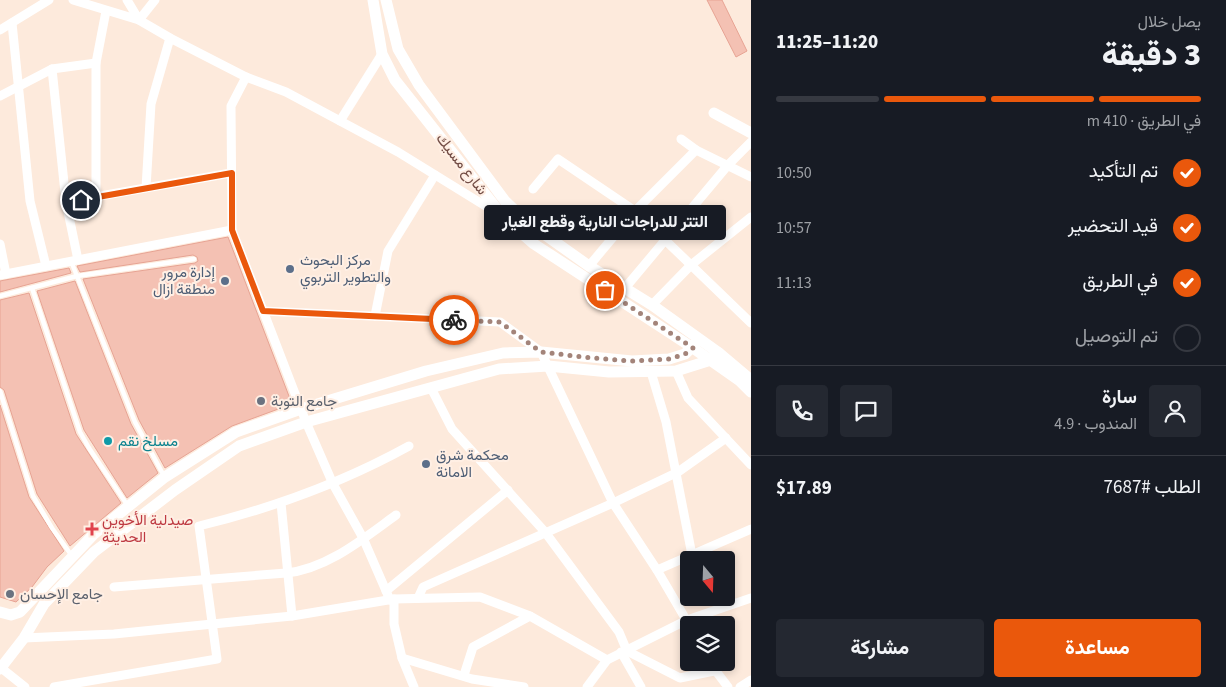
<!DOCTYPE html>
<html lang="ar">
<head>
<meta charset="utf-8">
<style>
  :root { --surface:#171b24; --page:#242831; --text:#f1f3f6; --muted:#9ea1a6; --line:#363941; --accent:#ea580c }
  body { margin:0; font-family:"Source Sans 3",Vazirmatn,sans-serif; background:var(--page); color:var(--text); direction:rtl; height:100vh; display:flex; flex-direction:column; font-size:19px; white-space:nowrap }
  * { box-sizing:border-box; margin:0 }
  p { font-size:16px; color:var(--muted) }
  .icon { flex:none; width:28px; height:28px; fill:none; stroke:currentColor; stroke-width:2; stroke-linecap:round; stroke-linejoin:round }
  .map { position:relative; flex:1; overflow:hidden; direction:ltr }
  .sheet { display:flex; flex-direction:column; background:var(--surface); width:475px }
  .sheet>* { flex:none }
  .needle { width:32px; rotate:161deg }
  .controls { position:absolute; left:680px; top:551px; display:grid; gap:10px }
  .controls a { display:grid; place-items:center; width:55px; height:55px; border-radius:5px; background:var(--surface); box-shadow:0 2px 8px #0003; font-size:25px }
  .pin { position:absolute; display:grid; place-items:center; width:42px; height:42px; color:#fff; margin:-21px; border:2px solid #fff; border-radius:50%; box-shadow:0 1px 5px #0007 }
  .courier { position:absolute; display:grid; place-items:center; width:50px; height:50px; margin:-25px; border:4px solid #ea580c; border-radius:50%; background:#fff; color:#222; box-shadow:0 1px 6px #0007 }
  .bubble { position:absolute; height:35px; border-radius:5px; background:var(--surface); box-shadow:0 2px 8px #0003; font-size:16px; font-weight:800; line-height:35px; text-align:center; direction:rtl }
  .headline em { font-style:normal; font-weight:800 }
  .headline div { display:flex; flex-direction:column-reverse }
  .headline { display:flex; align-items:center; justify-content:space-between; height:85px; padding:0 25px }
  h1 { font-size:32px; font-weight:800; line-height:38px }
  .bar { display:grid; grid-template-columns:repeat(4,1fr); gap:8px 5px; align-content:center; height:60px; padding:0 25px }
  .bar i { height:6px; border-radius:4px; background:var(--line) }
  .bar .selected { background:var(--accent) }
  .bar p { grid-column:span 4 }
  .line { display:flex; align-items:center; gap:12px; padding:0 25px; border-top:1px solid var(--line) }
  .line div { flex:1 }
  .round { display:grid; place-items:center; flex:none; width:52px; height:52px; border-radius:5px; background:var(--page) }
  ol { padding:0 25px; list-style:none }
  li { display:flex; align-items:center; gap:15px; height:55px }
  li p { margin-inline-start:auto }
  li .icon { padding:5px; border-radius:50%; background:var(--accent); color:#fff; stroke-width:4 }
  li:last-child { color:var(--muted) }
  li i { width:28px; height:28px; border:2px solid var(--line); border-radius:50% }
  .action { display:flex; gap:10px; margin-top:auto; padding:10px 25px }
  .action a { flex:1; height:58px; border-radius:5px; background:var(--accent); color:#fff; font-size:20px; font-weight:800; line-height:58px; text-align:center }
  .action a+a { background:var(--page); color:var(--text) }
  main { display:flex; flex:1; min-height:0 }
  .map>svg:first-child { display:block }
  .building { fill:#f4c1b3; stroke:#e7a393 }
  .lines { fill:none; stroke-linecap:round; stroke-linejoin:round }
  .service { stroke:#fff; stroke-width:4.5 }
  .minor { stroke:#fff; stroke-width:9 }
  .tertiary { stroke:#fff; stroke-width:11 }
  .done { stroke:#a3847a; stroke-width:5; stroke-dasharray:0 9 }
  .route { stroke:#ea580c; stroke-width:6 }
  .service-dot { fill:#5c6f8a; stroke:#ffefe4; stroke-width:2 }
  .worship-dot { fill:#6b7280; stroke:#ffefe4; stroke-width:2 }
  .culture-dot { fill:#0f9aa8; stroke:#ffefe4; stroke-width:2 }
  .health-dot { fill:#e0444e; stroke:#ffefe4; stroke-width:2 }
  .labels { text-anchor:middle; stroke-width:4; stroke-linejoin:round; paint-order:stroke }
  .street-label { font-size:15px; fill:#734d45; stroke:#ffefe4 }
  .service-label { font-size:15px; fill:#4e5e75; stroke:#ffefe4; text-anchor:start }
  .worship-label { font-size:15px; fill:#5b616d; stroke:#ffefe4; text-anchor:start }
  .culture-label { font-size:15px; fill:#0d838f; stroke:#ffefe4; text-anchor:start }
  .health-label { font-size:15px; fill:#be3a42; stroke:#ffefe4; text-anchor:start }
</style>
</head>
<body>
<main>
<section class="sheet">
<div class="headline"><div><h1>3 دقيقة</h1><p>يصل خلال</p></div><em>11:20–11:25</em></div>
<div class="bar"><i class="selected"></i><i class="selected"></i><i class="selected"></i><i></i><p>في الطريق · 410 m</p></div>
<ol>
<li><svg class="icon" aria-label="check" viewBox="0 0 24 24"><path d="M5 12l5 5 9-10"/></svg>تم التأكيد<p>10:50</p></li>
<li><svg class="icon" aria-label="check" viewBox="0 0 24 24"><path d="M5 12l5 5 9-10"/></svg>قيد التحضير<p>10:57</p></li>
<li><svg class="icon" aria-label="check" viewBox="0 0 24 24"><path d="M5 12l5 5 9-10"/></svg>في الطريق<p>11:13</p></li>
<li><i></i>تم التوصيل</li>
</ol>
<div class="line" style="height:90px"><a class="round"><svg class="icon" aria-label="person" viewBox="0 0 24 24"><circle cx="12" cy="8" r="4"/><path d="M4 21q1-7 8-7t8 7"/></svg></a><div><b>سارة</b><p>المندوب · 4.9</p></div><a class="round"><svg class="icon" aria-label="chat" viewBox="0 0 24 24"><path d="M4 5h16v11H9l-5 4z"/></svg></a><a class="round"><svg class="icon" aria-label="phone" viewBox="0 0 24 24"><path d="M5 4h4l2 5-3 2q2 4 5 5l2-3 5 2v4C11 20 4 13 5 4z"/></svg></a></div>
<div class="line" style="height:65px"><div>الطلب #7687</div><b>$17.89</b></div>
<div class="action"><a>مساعدة</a><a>مشاركة</a></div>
</section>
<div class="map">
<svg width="751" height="687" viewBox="0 0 751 687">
  <rect width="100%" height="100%" fill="#fdeadc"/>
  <g class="building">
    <path d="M707,0h15l25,51 -11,6z"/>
    <path d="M228,237l64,167 -60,22 -67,42 -26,-48 -56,-141 112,-16 3,-2 -1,-4 -4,-2 -113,17 -3,-6z"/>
    <path d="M69,268l2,5 -71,19v-11z"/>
    <path d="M75,281l56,143 27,49 -31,25 -43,-68 -47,-139z"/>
    <path d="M29,293l47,141 45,69 -51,43 -33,-52 -33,-104 -4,-3v-87z"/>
    <path d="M0,405l29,92 35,54 -17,16 -15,20 -16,15 -16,-5z"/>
  </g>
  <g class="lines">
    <g class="service">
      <path d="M71,261l64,161 29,54"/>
      <path d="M32,288l48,144 9,16 39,58"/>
      <path d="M0,296l77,-20 117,-17"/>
      <path d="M0,391l33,105 19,32 20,28"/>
    </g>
    <g class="minor">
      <path d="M73,0l66,20 16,-20"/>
      <path d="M127,0l12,20 31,18 76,39 40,15 112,60 102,63"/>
      <path d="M12,23l18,178 16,65"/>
      <path d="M0,30l49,-30"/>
      <path d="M52,69l14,133 12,58"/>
      <path d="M246,77l-15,29 1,124 74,192 27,62 30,54 27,62"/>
      <path d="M0,96l52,-27 44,-6"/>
      <path d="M340,121l42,-67"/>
      <path d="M681,139l15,11 55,27"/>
      <path d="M146,188l5,-84 19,-66"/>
      <path d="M533,189l25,-30 77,52 116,112"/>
      <path d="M96,197v-134l10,-52"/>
      <path d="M66,202l165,-29"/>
      <path d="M0,244l6,30"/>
      <path d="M589,266l46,-55 61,-61"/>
      <path d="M0,275l232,-45"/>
      <path d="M625,288l103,-123 23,-23"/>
      <path d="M652,305l39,-40 60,-48"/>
      <path d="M263,311l237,11 41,30 72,151 44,67 31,53"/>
      <path d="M375,316l13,-65 47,-76"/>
      <path d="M676,371l12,27 63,67"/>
      <path d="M651,372l15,50 26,133"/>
      <path d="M431,388l21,41 93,103 74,100 8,19 53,27 34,-7"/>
      <path d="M281,503l11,113"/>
      <path d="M657,570l94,-41"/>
      <path d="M114,587l172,-14c41,-4 78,-35 110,-58"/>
      <path d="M386,591l122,-101"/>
      <path d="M418,598l5,-11 190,-84 65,-31 48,-34"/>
      <path d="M394,599v25l8,34 12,29"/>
      <path d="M24,638l90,-4 178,-18 102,-17 86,-2 50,19 77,44 80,-40 64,-22"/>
      <path d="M621,652l20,35"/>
      <path d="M402,658l70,21 52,8"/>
      <path d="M709,662l19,25"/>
      <path d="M0,667l25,20"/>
      <path d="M464,675l9,-28 57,-31"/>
      <path d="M54,687l163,-28 -18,-133c74,-18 143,-43 210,-80"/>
      <path d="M587,687l20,-27"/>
      <path d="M740,687l11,-7"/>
    </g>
    <g class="tertiary">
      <path d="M373,0l9,54 13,26 109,138 30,26 159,104 47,33 11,11"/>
      <path d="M386,0l12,49 21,36 86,116 22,21 62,44 63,39 67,48 32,27"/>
      <path d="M714,113l37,20"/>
      <path d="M0,612l11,3 9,-3 74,-78 71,-57 71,-45 65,-23 125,-38 77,-18 38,-1 91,9 37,-2 16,-5 14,-14"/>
      <path d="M0,669l24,-31 20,-34 50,-52 81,-62 64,-44 67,-24 193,-53 49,-3 61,6 67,-1 35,-11 8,-7"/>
    </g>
  </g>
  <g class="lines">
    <path class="done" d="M454,320l46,2 41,30 51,6 40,3 37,-2 16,-5 8,-6 -88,-58"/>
    <path class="route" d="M81,200l151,-27v57l31,81 191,9"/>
  </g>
  <g class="service-dot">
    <circle cx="290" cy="269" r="5"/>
    <circle cx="225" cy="281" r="5"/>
    <circle cx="426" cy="464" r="5"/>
  </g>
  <g class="worship-dot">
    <circle cx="261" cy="401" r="5"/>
    <circle cx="10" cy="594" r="5"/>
  </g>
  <circle class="culture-dot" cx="108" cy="441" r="5"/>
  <path class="health-dot" d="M89.5 521.5h5v5h5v5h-5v5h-5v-5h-5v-5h5z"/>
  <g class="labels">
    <g class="street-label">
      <text transform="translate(462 164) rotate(52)" y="5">شارع مسيك</text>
    </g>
    <g class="service-label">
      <text x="300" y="265">مركز البحوث<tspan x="300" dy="17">والتطوير التربوي</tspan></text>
      <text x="215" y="277" text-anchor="end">إدارة مرور<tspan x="215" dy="17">منطقة ازال</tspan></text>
      <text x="436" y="460">محكمة شرق<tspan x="436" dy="17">الامانة</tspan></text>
    </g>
    <g class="worship-label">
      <text x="271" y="406">جامع التوبة</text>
      <text x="20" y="599">جامع الإحسان</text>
    </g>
    <g class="culture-label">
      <text x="118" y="446">مسلخ نقم</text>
    </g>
    <g class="health-label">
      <text x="102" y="525">صيدلية الأخوين<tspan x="102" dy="17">الحديثة</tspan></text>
    </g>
  </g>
</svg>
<div class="controls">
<a><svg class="needle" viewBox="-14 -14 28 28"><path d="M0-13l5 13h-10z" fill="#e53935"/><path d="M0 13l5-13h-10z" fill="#9ea1a6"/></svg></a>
<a><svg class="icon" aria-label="layers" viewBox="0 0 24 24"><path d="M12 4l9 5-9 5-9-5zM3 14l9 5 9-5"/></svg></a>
</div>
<div class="pin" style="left:605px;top:290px;background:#ea580c"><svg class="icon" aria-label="bag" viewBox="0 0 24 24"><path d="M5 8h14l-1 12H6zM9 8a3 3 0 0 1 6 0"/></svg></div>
<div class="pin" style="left:81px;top:200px;background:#1f2937"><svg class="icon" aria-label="home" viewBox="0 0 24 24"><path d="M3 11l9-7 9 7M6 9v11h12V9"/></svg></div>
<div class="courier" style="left:454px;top:320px"><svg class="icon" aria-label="bike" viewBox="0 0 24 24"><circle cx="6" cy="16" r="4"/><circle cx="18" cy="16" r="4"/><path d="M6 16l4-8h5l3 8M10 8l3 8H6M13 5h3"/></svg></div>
<div class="bubble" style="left:484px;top:205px;width:242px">التتر للدراجات النارية وقطع الغيار</div>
</div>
</main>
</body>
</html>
